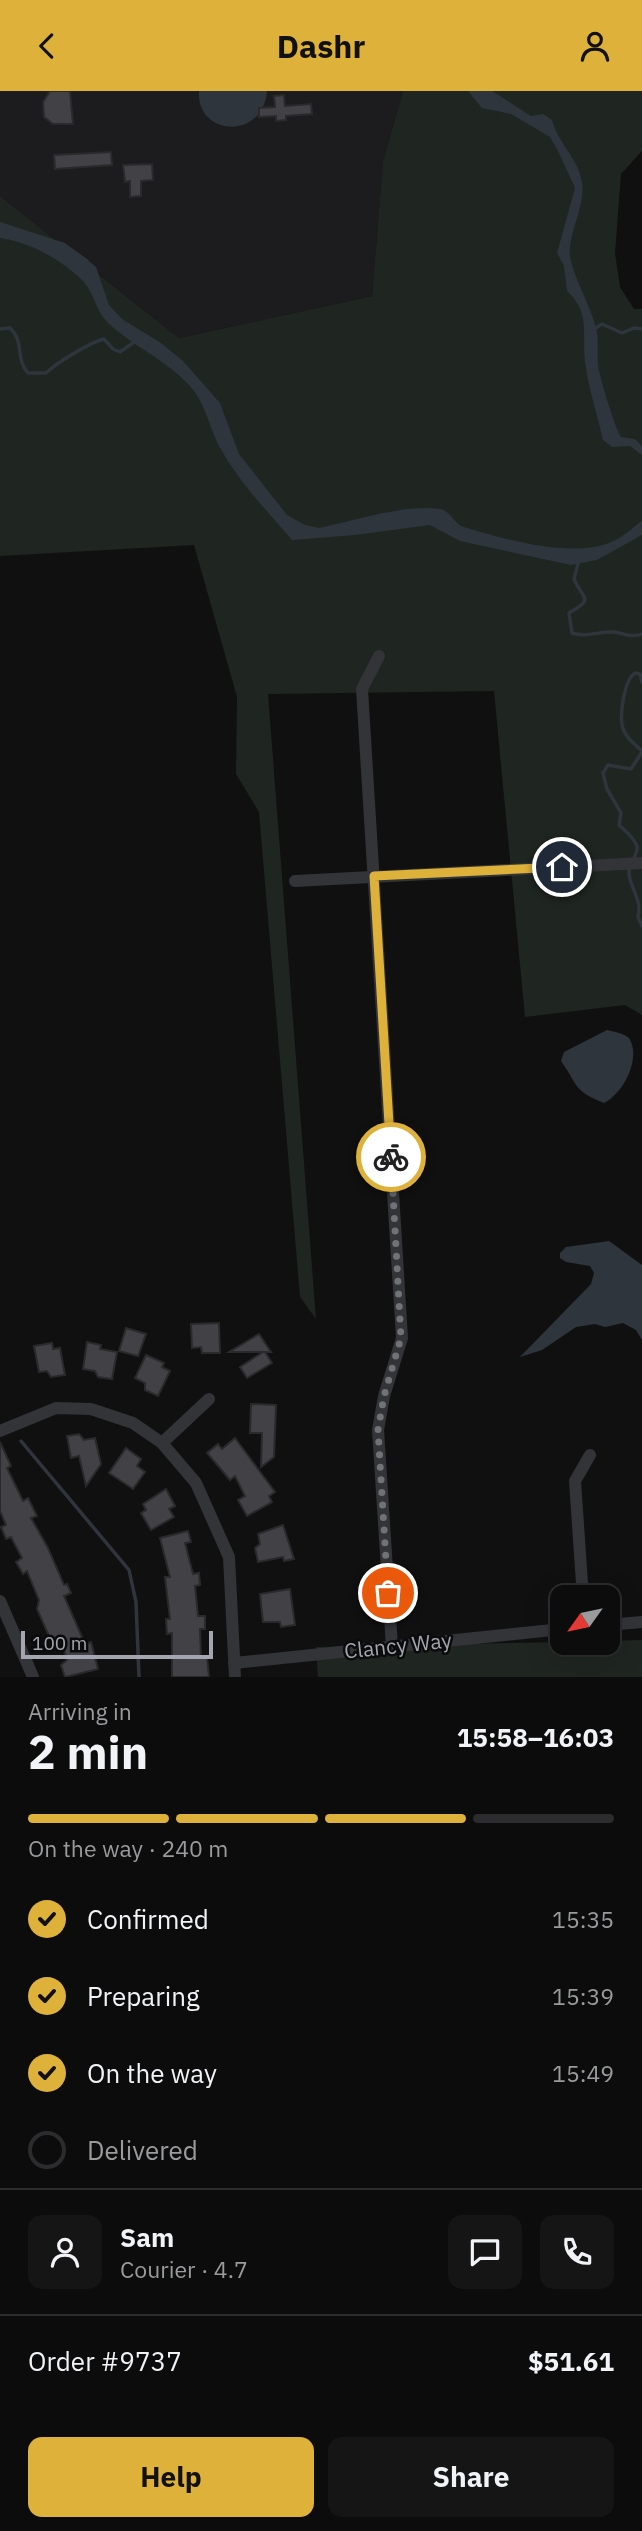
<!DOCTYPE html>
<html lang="en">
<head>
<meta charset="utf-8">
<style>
  :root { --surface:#0c0c0d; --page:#151516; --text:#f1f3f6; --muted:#9a9b9d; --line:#2c2c2e; --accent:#deb13b }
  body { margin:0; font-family:"IBM Plex Sans",sans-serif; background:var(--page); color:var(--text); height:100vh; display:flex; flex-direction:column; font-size:26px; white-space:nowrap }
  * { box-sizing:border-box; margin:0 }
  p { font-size:23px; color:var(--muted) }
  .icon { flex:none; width:38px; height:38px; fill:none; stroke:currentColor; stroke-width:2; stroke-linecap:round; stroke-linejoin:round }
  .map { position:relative; height:1586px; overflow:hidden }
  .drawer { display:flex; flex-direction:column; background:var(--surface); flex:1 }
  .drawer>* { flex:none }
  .needle { width:46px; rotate:237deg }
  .buttons { position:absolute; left:550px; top:1494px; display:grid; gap:14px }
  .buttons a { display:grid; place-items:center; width:70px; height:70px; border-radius:14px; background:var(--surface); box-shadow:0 7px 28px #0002,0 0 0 2px var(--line); font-size:35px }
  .scale { position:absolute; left:21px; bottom:18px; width:192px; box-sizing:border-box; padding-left:7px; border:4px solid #a3a6b0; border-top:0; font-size:19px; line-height:24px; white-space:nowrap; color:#a3a6b0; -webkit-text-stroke:5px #0b0b0c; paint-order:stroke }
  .pin { position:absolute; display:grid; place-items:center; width:60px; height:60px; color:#fff; margin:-30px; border:4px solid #fff; border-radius:50%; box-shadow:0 2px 7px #0007 }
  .courier { position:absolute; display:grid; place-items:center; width:70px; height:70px; margin:-35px; border:5px solid #deb13b; border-radius:50%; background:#fff; color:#222; box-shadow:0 2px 9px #0007 }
  .overview em { font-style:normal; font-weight:800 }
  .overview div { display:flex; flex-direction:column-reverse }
  .overview { display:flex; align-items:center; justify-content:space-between; height:119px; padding:0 28px }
  h1 { font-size:46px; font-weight:800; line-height:52px }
  .bar { display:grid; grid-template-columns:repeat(4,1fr); gap:10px 7px; align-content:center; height:84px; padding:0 28px }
  .bar i { height:9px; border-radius:5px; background:var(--line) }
  .bar .selected { background:var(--accent) }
  .bar p { grid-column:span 4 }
  .line { display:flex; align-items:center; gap:18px; padding:0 28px; border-top:2px solid var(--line) }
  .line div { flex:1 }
  .round { display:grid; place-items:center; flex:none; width:74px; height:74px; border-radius:14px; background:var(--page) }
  ol { padding:0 28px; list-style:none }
  li { display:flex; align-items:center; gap:21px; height:77px }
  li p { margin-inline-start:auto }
  li .icon { padding:7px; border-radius:50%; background:var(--accent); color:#111; stroke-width:4 }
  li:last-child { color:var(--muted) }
  li i { width:38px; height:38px; border:4px solid var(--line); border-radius:50% }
  .button { display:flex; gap:14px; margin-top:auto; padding:14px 28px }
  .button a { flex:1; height:80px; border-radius:14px; background:var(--accent); color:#111; font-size:28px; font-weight:800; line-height:80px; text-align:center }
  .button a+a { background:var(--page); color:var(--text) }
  header { display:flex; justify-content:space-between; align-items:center; height:91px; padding:0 28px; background:var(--accent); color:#111; font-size:32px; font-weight:800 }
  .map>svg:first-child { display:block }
  .built { fill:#1c1c1e }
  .green { fill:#1f2520 }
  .water { fill:#2f353c }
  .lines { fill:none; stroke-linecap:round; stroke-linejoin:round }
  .stream { stroke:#2f353c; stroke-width:3.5 }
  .building { fill:#424246; stroke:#2a2a2d; stroke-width:2 }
  .minor { stroke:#333438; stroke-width:12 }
  .done { stroke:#707278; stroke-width:7; stroke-dasharray:0 12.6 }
  .route { stroke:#deb13b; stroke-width:9 }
  .labels { text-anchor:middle; stroke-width:5; stroke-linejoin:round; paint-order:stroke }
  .street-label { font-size:21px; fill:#a3a6b0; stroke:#0b0b0c }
</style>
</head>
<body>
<header><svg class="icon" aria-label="back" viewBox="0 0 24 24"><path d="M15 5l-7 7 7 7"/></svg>Dashr<svg class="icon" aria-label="person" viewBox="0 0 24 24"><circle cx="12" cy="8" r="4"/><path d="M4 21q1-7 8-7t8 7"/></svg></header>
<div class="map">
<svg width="642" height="1586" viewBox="0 0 642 1586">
  <rect width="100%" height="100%" fill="#101011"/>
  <path class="built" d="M0,0h403l-20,70 -11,135 -193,42 -179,-142z"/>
  <g class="green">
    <path d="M403,0h239v60l-21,23 -6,79 5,34 14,22h8v706l-17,-10 -100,12 -31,-326 -226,3 48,625 -16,-22 -41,-485 -23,-38 1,-77 -43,-152 -194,11v-360l179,142 193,-42 11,-135z"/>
    <path d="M642,1549v37h-324l-2,-30 246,-5 45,1v-2z"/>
  </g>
  <g class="water">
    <path d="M199,0h68c-4,50 -71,45 -68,0z"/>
    <path d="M468,0h24l39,25 12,-2 9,6c6,23 26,38 30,62 4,24 -15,53 -12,75 5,24 20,47 26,71 3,12 1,25 2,38 2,12 17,62 23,71l14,2 7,7v9l-12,-9 -18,1 -9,-7 -2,-8c-5,-22 -12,-43 -15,-64 -6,-31 7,-53 -19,-77l-3,-25 -7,-13 18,-65 -16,-35 -9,-16 -39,-23 -29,-6z"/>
    <path d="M0,131l65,21 22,16 9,8 13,38 13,14 39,24 22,18 37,42 19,51 48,61 18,10 14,3c36,-7 84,-24 121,-19 11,2 14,15 24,18 39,12 108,32 147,15 11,-4 21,-14 31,-21v14l-45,25 -26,5 -111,-24 -30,-16 -75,10 -63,5c-24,-28 -52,-57 -70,-89 -13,-21 -15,-47 -33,-66 -23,-25 -56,-39 -81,-62 -12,-12 -14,-29 -24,-41 -22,-22 -54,-40 -84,-44z"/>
    <path d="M607,939c8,2 16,3 22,8 13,20 -6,56 -25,65 -32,-13 -25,-17 -43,-42l3,-9z"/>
    <path d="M609,1150l33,24v75l-6,-10 -13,-7 -18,4 -10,-3 -19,3 -34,23 -22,7 71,-73 3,-11 -4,-7 -24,-4 -6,-4v-5l6,-6z"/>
  </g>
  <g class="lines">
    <g class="stream">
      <path d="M0,238l10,-1c15,14 5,31 18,45h18c10,-10 45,-31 58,-34l9,10 7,3 17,-12"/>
      <path d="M594,238l8,-5 20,9 12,-5 8,1"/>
      <path d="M579,469l-5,19c8,20 22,19 -5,34l3,20c15,5 27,-2 41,-1 10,1 19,6 29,2"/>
      <path d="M642,591l-2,-8 -5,-1c-11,7 -17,46 -11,58 4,9 11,13 18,20"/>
      <path d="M642,661l-11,17 -23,-4 -5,8 4,16 14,24 -2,12c5,5 17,14 18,22 1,9 -9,16 -8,27 2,16 13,25 9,43l4,9"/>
      <path d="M21,1350l108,129 7,32 3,75"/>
    </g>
  </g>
  <g class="building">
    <path d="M50,0h20l3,33h-20l-9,-7 -1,-15z"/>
    <path d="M284,4l1,11 26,-2 1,10 -26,2v4l-10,1v-5l-17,1v-9l16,-1 -1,-11z"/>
    <path d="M111,61l1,13 -57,4 -1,-14z"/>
    <path d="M152,73l1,16 -12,1v15l-11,1v-16l-5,1 -2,-17z"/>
    <path d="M219,1232l1,30h-18l-1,-6 -9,1 -1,-24z"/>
    <path d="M126,1237l20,6 -8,22 -19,-5z"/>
    <path d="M259,1243l12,18h-6l7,11 -25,15 -7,-11 23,-15h-34z"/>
    <path d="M87,1251l14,3 -1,4 17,3 -5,27 -14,-2 -3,-6 -12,-2z"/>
    <path d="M52,1252l1,6 7,-1 5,27 -14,2 -4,-6 -8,1 -5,-26z"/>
    <path d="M146,1264l18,8 -2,4 8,4 -12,25 -13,-6v-7l-10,-5z"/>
    <path d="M251,1313l25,1 -2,52 -13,10 1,-34h-12z"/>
    <path d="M79,1343l5,6 11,-2 6,26 -15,22 -7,-30 -8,2 -4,-22z"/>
    <path d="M235,1347l40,54 -6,4 3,6 -25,14 -9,-16 7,-4 -10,-20 -5,4 -23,-27 11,-9 4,5z"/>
    <path d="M0,1351l11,24 -4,2 16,33 5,-3 9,18 -6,2 17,30 16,37 3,-1 4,9 -7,3 21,48 6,-2 7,27 -33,8 -4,-12 6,-5 -6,-21 -9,4 -15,-34 2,-9 -12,-29 -4,3 -7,-12 6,-4 -11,-21 -5,2 -5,-12 5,-2 -6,-14z"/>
    <path d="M126,1357l15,11 -4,7 8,6 -12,17 -24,-16z"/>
    <path d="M166,1398l9,17 -6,3 5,8 -23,13 -10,-17 5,-3 -3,-6z"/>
    <path d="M283,1434l11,34 -10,2 -1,-4 -25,5 -3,-14 5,-4 -2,-10z"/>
    <path d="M188,1440l3,11 -6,1 8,31 6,-1 1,12 -5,1 3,30h7v13h-5l1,29 6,-1 2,20h-37v-44l-5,1 -1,-15h4l-5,-42h5l-10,-39z"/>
    <path d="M290,1498l5,36 -14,2 -1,-5h-17l-3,-28z"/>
  </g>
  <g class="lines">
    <g class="minor">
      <path d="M379,565l-17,33 40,649 -18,58 -6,34 14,217"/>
      <path d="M295,790l347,-18"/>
      <path d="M0,1340l56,-23 35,1 42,14 29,20 34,40 33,74 6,120"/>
      <path d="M162,1352l47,-44"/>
      <path d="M583,1507l-8,-117 15,-26"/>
      <path d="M0,1510l33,76"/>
      <path d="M607,1534l35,-3"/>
      <path d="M234,1572l328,-34"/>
    </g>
  </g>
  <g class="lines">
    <path class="done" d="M388,1502l-10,-163 6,-34 17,-58 -10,-181"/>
    <path class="route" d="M391,1066l-17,-281 188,-9"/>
  </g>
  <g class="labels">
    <g class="street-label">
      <text transform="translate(398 1555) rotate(-6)" y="7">Clancy Way</text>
    </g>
  </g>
</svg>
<div class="buttons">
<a><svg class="needle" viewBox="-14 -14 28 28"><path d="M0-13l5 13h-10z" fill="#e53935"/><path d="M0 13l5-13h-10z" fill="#9a9b9d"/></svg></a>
</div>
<div class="scale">100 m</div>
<div class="pin" style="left:388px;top:1502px;background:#ea580c"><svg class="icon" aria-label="bag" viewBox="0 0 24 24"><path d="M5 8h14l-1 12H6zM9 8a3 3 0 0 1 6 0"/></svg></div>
<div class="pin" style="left:562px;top:776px;background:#1f2937"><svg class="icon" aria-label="home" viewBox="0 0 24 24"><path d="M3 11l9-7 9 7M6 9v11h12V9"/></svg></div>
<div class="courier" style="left:391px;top:1066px"><svg class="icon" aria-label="bike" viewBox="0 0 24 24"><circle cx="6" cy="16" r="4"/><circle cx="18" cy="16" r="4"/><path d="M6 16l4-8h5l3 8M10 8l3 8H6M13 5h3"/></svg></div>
</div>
<section class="drawer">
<div class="overview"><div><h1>2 min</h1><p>Arriving in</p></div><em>15:58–16:03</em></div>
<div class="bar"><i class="selected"></i><i class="selected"></i><i class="selected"></i><i></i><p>On the way · 240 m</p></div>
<ol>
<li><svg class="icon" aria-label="check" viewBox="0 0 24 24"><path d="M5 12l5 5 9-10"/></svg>Confirmed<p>15:35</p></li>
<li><svg class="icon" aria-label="check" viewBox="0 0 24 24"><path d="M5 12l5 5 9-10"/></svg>Preparing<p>15:39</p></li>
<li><svg class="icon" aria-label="check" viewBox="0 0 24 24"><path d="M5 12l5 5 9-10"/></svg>On the way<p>15:49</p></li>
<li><i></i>Delivered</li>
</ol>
<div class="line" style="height:126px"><a class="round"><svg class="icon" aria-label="person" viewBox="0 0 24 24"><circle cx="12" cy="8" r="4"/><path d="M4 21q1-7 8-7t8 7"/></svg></a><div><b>Sam</b><p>Courier · 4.7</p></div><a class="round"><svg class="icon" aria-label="chat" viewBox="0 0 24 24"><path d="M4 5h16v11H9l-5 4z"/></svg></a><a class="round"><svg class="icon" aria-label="phone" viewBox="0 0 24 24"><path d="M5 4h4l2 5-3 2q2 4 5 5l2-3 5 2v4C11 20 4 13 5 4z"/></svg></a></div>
<div class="line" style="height:91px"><div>Order #9737</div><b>$51.61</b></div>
<div class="button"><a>Help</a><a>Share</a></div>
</section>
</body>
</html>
